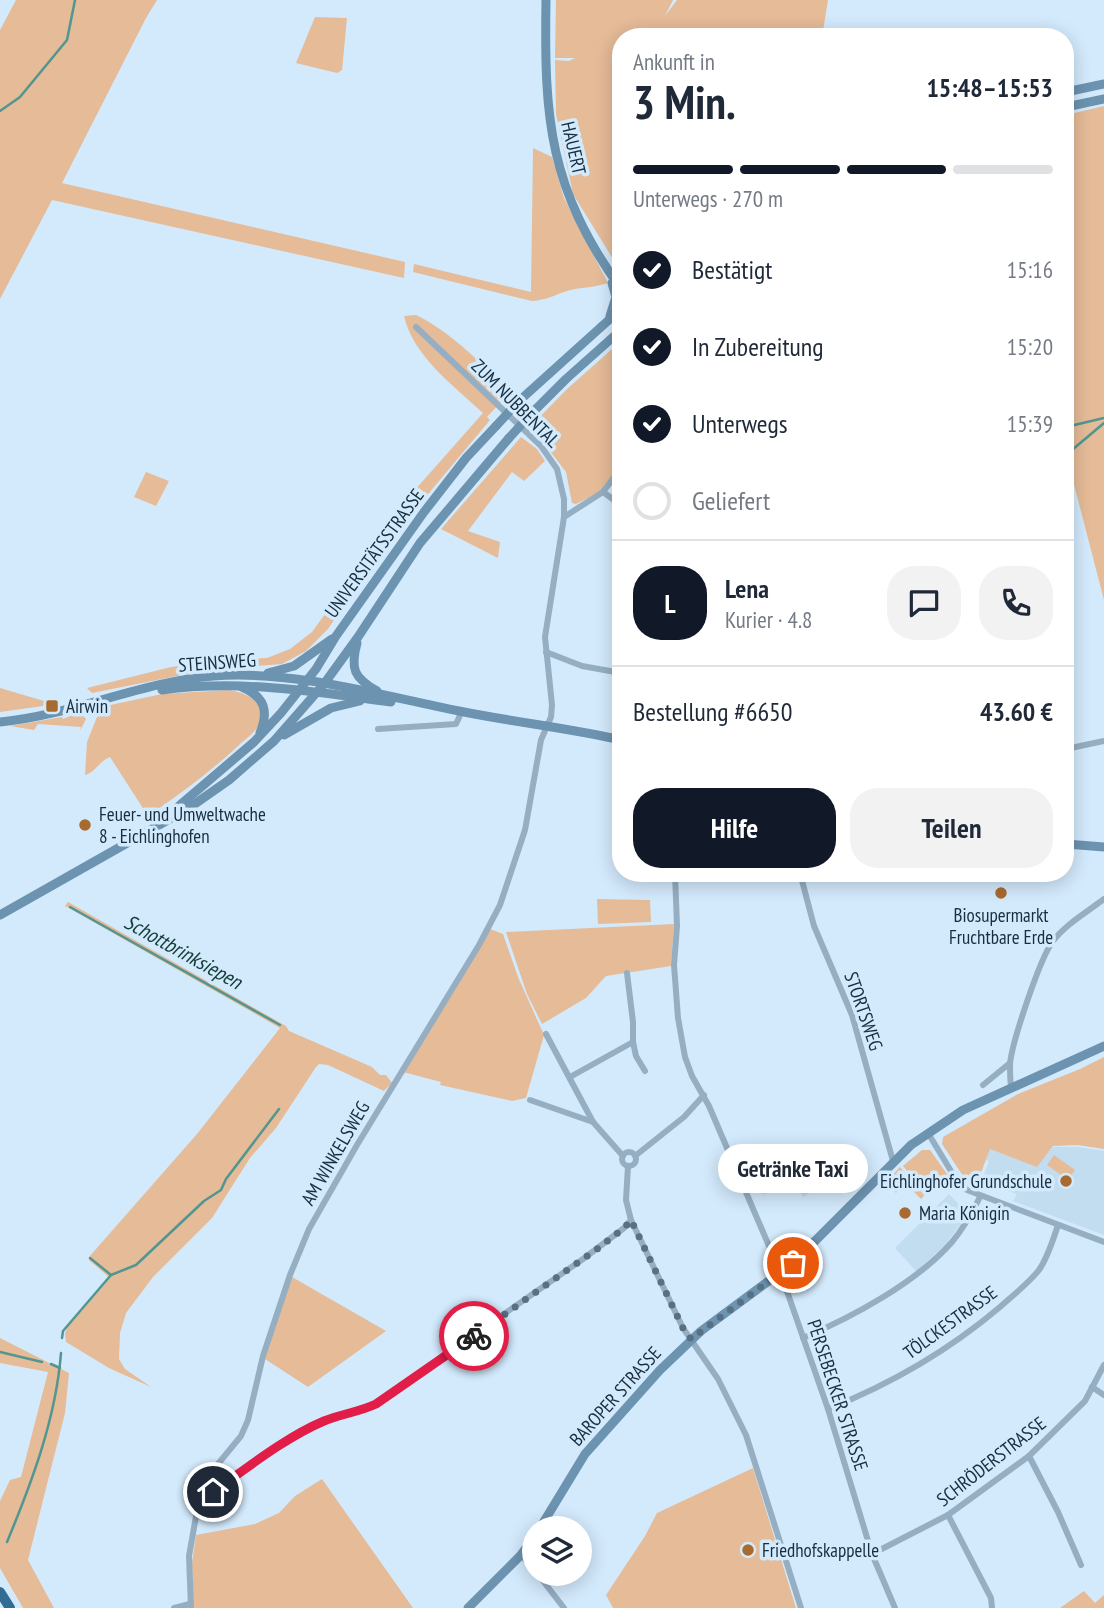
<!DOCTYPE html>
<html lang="de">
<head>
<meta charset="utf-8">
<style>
  :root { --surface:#fff; --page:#f2f2f3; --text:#1f2937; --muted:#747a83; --line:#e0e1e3; --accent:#111827 }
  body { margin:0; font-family:"PT Sans Narrow",sans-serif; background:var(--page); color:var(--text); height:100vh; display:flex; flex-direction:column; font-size:26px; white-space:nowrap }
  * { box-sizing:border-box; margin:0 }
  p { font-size:23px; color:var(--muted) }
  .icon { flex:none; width:38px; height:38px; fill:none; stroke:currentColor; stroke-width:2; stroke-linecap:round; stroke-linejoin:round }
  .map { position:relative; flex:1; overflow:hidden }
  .sheet { position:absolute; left:612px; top:28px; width:462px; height:854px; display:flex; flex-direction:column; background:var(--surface); border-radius:28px; box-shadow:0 4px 18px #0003 }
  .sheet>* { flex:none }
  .controls { position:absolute; left:522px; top:1516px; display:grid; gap:14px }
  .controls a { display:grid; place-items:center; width:70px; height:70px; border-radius:50%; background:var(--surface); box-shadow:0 4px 18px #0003; font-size:35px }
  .pin { position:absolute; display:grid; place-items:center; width:60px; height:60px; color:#fff; margin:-30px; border:4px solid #fff; border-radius:50%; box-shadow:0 2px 7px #0007 }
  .courier { position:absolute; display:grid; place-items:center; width:70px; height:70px; margin:-35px; border:5px solid #e11d48; border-radius:50%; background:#fff; color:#222; box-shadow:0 2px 9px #0007 }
  .bubble { position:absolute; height:49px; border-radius:24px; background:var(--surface); box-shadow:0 4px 18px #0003; font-size:23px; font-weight:700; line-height:49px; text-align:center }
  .summary em { font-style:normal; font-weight:700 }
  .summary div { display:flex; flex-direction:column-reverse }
  .summary { display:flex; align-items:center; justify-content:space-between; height:119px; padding:0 21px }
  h1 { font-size:46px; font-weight:700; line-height:52px }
  .bar { display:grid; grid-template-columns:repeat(4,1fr); gap:10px 7px; align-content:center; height:84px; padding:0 21px }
  .bar i { height:9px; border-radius:5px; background:var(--line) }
  .bar .current { background:var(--accent) }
  .bar p { grid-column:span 4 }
  .line { display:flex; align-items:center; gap:18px; padding:0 21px; border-top:2px solid var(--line) }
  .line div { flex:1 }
  .round { display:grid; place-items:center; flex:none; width:74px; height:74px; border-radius:28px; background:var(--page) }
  ol { padding:0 21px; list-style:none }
  li { display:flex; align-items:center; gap:21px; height:77px }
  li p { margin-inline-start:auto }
  li .icon { padding:7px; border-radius:50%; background:var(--accent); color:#fff; stroke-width:4 }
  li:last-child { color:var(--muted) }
  li i { width:38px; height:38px; border:4px solid var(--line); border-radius:50% }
  .cta { display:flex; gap:14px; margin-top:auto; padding:14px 21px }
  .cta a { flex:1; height:80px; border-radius:28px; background:var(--accent); color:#fff; font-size:28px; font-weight:700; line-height:80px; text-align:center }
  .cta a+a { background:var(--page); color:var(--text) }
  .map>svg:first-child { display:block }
  .built { fill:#c2dcf0 }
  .green { fill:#e5bb98 }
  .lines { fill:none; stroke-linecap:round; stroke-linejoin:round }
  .stream { stroke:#519690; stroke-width:2.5 }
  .street { stroke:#95aec2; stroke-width:6 }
  .secondary { stroke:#6c93af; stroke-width:9 }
  .highway { stroke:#316c94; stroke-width:10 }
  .secondary-bridge { stroke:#6c93af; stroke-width:9 }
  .done { stroke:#587081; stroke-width:7; stroke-dasharray:0 12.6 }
  .route { stroke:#e11d48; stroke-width:9 }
  .poi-dot { fill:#a86a2f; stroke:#d3eafc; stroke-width:2.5 }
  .labels { text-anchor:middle; stroke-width:7; stroke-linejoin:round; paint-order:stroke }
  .street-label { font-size:19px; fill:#162e3f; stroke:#d3eafc }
  .poi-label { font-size:19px; fill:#162e3f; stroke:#d3eafc; text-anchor:start }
  .water-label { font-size:21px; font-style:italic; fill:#143d37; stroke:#d3eafc }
</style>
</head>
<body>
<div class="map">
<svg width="1104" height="1608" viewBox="0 0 1104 1608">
  <rect width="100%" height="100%" fill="#d3eafc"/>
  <g class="built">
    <path d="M807,1144l9,21 -10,5 11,19 -14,8 -10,-17 -30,15 -3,-7 30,-14 3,-4 -6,-12 7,-9z"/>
    <path d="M1053,1147h25l26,4v84l-91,-34 4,-7 -36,-12 8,-21 -3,-1 4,-11 47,17z"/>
    <path d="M949,1194l19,20 -23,31 -29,26 -21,-23z"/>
  </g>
  <g class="green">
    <path d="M16,0h141l-11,18 -84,165 343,79 -1,16 -352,-78 -52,99v-269z"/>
    <path d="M556,0h117l-8,16 12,-16h151l-6,37h-201v235l-48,-78 -17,-80 -1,-54 14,1 6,-3h-20z"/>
    <path d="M315,17l32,1 -5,52 -5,3 -41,-10z"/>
    <path d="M1104,106v494l-34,-131 -4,1v-355z"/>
    <path d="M533,148l19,9 12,41 44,85c-14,5 -28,4 -41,8 -12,4 -21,9 -35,10l-119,-29 1,-8 117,28z"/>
    <path d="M416,315c37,18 65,49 94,77l-23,25 3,3 -61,73 -58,73 -43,63 -22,22 -24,13 -75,6 -115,23 -5,-5 84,-21 49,-7 47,-2 23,-9 22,-17 102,-141 69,-78c-29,-27 -70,-57 -79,-97z"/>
    <path d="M621,341v124l-21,27 -24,12 -4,-1 -6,-31 -35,-46 35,-36z"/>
    <path d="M521,437l16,12 8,12 -21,20 -12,-9 -44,59 32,11 -2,16 -57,-29z"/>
    <path d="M146,472l23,9 -13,25 -22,-9z"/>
    <path d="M0,688l44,13 -1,5 -43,6z"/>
    <path d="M227,690c19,2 44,13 31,36 -4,8 -14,14 -20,20 -28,26 -58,48 -90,70l-38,-59c-12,5 -14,15 -25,18l2,-33 14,-35 61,-13z"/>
    <path d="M80,712l6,7 -6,12 1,-4 -43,-3 -4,6 -24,-4 52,-9 1,2z"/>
    <path d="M597,899l53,1 1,22 -53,2z"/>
    <path d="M68,902l218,124 3,5 83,36 8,8h6l6,8 -8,8 -56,-26 -9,-1 -3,3 -40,61 -26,30 -38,60 -59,59 -27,36 -6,20 -1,26 6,10 26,18 -42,-19 -43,-26 -1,-9 2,-5 43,-50 -21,-18v-3l108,-123 83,-106 -213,-121 -2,-1z"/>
    <path d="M674,924l-3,42 -65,10 -20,22 -44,26 -15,-30 -21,-62z"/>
    <path d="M490,929l13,5 15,43 26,58 -18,63 -14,3 -72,-16 1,-3 -38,-10z"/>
    <path d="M1104,1057v92l-26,-4 -25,1 -16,21 -47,-18 -14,37 -11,-7 -23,-35 1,-7 75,-43 62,-25z"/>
    <path d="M922,1150h8l22,31c-19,15 -37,0 -49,-15z"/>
    <path d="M1054,1155l21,15 -7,10 -21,-15z"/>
    <path d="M900,1167l13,14 17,8 -9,10 -13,-13h-5l-4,-4 -2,2 3,4 -4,5 -10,-11z"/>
    <path d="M292,1277l94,54 -78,56 -43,-28z"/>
    <path d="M0,1338l69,35 -4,40 -37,147 26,48h-31l-23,-40v-67l10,-21 11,-3 27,-105 -48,-9z"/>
    <path d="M753,1468l43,140h-183l-7,-13 39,-59 12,-23z"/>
    <path d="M322,1479l91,129h-220l-1,-45 4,-28 59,-11 24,-11 16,-17z"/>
    <path d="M1084,1591l11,12 9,-8v13h-44z"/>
  </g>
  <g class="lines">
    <g class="stream">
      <path d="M0,111l20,-14 47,-57 8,-40"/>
      <path d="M1066,427l38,-9"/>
      <path d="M1066,455l38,-32"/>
      <path d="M70,907l210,118"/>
      <path d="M90,1258l21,17"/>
      <path d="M62,1338l1,-7 48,-56 25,-10 68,-64 17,-11 5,-11 53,-70"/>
      <path d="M0,1352l42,10"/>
      <path d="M51,1364l9,4"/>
      <path d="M7,1542c25,-60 49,-124 54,-189"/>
    </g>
    <g class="street">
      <path d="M603,492l18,13"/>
      <path d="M564,517l39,-25 18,-24"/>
      <path d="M546,652l36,14 39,7"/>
      <path d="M378,729l78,-5 6,-13"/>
      <path d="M1066,749l38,-8"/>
      <path d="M675,873l2,53 -3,39 4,53 7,39 7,19 17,30 72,168 47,135 44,145 23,54"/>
      <path d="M800,873l14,53 38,89 41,146"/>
      <path d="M627,973l6,49v20l3,14 9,15"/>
      <path d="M546,1034l47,88 30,34"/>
      <path d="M570,1077l63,-35"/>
      <path d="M983,1085l27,-22"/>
      <path d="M1011,1086c-1,-7 -1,-14 -1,-22 2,-22 30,-106 43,-123 13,-17 34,-29 51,-42"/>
      <path d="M530,1100l63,22"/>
      <path d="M928,1133l29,48 10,9 137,52"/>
      <circle cx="629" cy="1159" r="7"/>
      <path d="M635,1156l49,-39 20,-22"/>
      <path d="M628,1166l-2,34 5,20 52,108 35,51 28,56 55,173"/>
      <path d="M803,1338c49,-21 113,-55 149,-96 11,-13 20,-29 28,-45"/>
      <path d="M1092,1387l12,8"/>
      <path d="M828,1409c63,-25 120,-58 172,-102 13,-12 28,-23 39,-37 9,-13 14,-30 19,-45"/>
      <path d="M1029,1456l29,56 23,53"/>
      <path d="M200,1503l13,-11c34,-24 73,-55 111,-71 17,-7 35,-9 52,-18l207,-144 41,-31 7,-8"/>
      <path d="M948,1515l43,83 1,10"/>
      <path d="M872,1554l76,-39 81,-59 56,-55 19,-36"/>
      <path d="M521,1555l13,14"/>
      <path d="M537,1573l27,35"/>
      <path d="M174,1608l16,-4"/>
      <path d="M191,1608l-2,-52 9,-51 15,-35 28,-34 7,-16 15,-64 27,-81 19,-46 48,-84 122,-200 21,-40 25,-75 16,-90 10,-23 1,-12 -7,-68 19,-120v-18l-7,-30 -16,-23 -125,-119"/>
    </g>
    <g class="secondary">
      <path d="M546,0c-2,120 3,188 75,289"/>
      <path d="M1066,92l38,-8"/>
      <path d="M1066,107l38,-8"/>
      <path d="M610,316l6,-19 -4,-14"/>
      <path d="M519,401l102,-92"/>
      <path d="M532,413l34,-34 55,-49"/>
      <path d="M357,643c-7,26 -3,35 20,48"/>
      <path d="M268,673l26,-7 38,-27"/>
      <path d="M242,687c23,10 27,24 18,46"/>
      <path d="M162,690c78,-11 152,2 229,12"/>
      <path d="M0,722c73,-7 140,-40 213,-46 82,-6 166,19 246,35 54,11 109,17 162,29"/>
      <path d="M284,735l47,-27 29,-7"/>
      <path d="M166,817l88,-75 27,-29 35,-44 20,-33 88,-124 42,-54 30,-32"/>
      <path d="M1066,844l38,3"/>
      <path d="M0,915l189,-107 40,-28 45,-39 50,-57 34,-47 62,-94 89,-105"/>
      <path d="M540,1528l45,-74 75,-84 41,-39 92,-68 118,-118 52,-35 141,-64"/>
      <path d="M468,1608l53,-53 13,-18"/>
    </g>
    <path class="highway" d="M0,1592l10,16"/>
    <g class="secondary-bridge">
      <path d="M496,426l23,-25"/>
      <path d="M509,438l23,-25"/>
    </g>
  </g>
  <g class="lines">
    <path class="done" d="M474,1336l123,-87 27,-21 7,-8 52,108 8,11 102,-76"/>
    <path class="route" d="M213,1492c34,-24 73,-55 111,-71 17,-7 35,-9 52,-17l98,-68"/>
  </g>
  <g class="poi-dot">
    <rect x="45" y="699" width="14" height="14" rx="3.5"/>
    <circle cx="85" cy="825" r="7"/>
    <circle cx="1001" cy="893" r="7"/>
    <circle cx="1066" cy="1181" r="7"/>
    <circle cx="905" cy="1213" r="7"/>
    <circle cx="748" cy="1550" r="7"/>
  </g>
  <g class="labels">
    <g class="street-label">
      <text transform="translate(574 148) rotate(77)" y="7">HAUERT</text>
      <text transform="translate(516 403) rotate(45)" y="7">ZUM NUBBENTAL</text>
      <text transform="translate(374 553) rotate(-54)" y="7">UNIVERSITÄTSSTRASSE</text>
      <text transform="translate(217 662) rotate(-4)" y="7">STEINSWEG</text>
      <text transform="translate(864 1011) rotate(71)" y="7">STORTSWEG</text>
      <text transform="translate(335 1153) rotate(-60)" y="7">AM WINKELSWEG</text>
      <text transform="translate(950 1322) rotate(-36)" y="7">TÖLCKESTRASSE</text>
      <text transform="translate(838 1395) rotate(72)" y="7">PERSEBECKER STRASSE</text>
      <text transform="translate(615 1396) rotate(-48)" y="7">BAROPER STRASSE</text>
      <text transform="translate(991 1461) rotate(-38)" y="7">SCHRÖDERSTRASSE</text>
    </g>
    <g class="poi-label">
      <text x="66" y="713">Airwin</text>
      <text x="99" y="821">Feuer- und Umweltwache<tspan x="99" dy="22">8 - Eichlinghofen</tspan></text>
      <text x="1001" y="922" text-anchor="middle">Biosupermarkt<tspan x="1001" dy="22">Fruchtbare Erde</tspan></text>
      <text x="1052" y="1188" text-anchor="end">Eichlinghofer Grundschule</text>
      <text x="919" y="1220">Maria Königin</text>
      <text x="762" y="1557">Friedhofskappelle</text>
    </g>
    <g class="water-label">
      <text transform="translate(183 952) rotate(29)" y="7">Schottbrinksiepen</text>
    </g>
  </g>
</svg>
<div class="controls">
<a><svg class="icon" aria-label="layers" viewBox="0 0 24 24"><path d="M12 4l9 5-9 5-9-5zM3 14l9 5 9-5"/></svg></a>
</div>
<div class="pin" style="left:793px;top:1263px;background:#ea580c"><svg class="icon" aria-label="bag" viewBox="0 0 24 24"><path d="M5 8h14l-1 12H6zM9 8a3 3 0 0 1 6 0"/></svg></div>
<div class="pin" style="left:213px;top:1492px;background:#1f2937"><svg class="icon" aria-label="home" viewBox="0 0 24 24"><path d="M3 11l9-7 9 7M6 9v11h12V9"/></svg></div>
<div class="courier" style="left:474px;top:1336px"><svg class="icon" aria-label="bike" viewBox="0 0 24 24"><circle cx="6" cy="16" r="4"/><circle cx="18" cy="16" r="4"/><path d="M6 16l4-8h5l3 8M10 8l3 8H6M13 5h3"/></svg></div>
<div class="bubble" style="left:718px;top:1144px;width:150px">Getränke Taxi</div>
<section class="sheet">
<div class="summary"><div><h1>3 Min.</h1><p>Ankunft in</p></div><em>15:48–15:53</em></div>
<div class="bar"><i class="current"></i><i class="current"></i><i class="current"></i><i></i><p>Unterwegs · 270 m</p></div>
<ol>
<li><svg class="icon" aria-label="check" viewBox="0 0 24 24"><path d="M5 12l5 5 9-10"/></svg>Bestätigt<p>15:16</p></li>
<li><svg class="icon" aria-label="check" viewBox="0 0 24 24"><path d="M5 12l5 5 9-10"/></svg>In Zubereitung<p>15:20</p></li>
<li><svg class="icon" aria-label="check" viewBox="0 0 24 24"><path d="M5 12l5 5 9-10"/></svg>Unterwegs<p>15:39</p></li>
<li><i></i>Geliefert</li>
</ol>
<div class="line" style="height:126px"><b class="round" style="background:var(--accent);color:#fff">L</b><div><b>Lena</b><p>Kurier · 4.8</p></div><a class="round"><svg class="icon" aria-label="chat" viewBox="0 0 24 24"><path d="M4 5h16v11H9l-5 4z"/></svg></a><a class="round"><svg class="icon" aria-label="phone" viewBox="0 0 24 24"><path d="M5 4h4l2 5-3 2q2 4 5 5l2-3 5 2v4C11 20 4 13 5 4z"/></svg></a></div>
<div class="line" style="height:91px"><div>Bestellung #6650</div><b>43.60 €</b></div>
<div class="cta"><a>Hilfe</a><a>Teilen</a></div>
</section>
</div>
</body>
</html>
